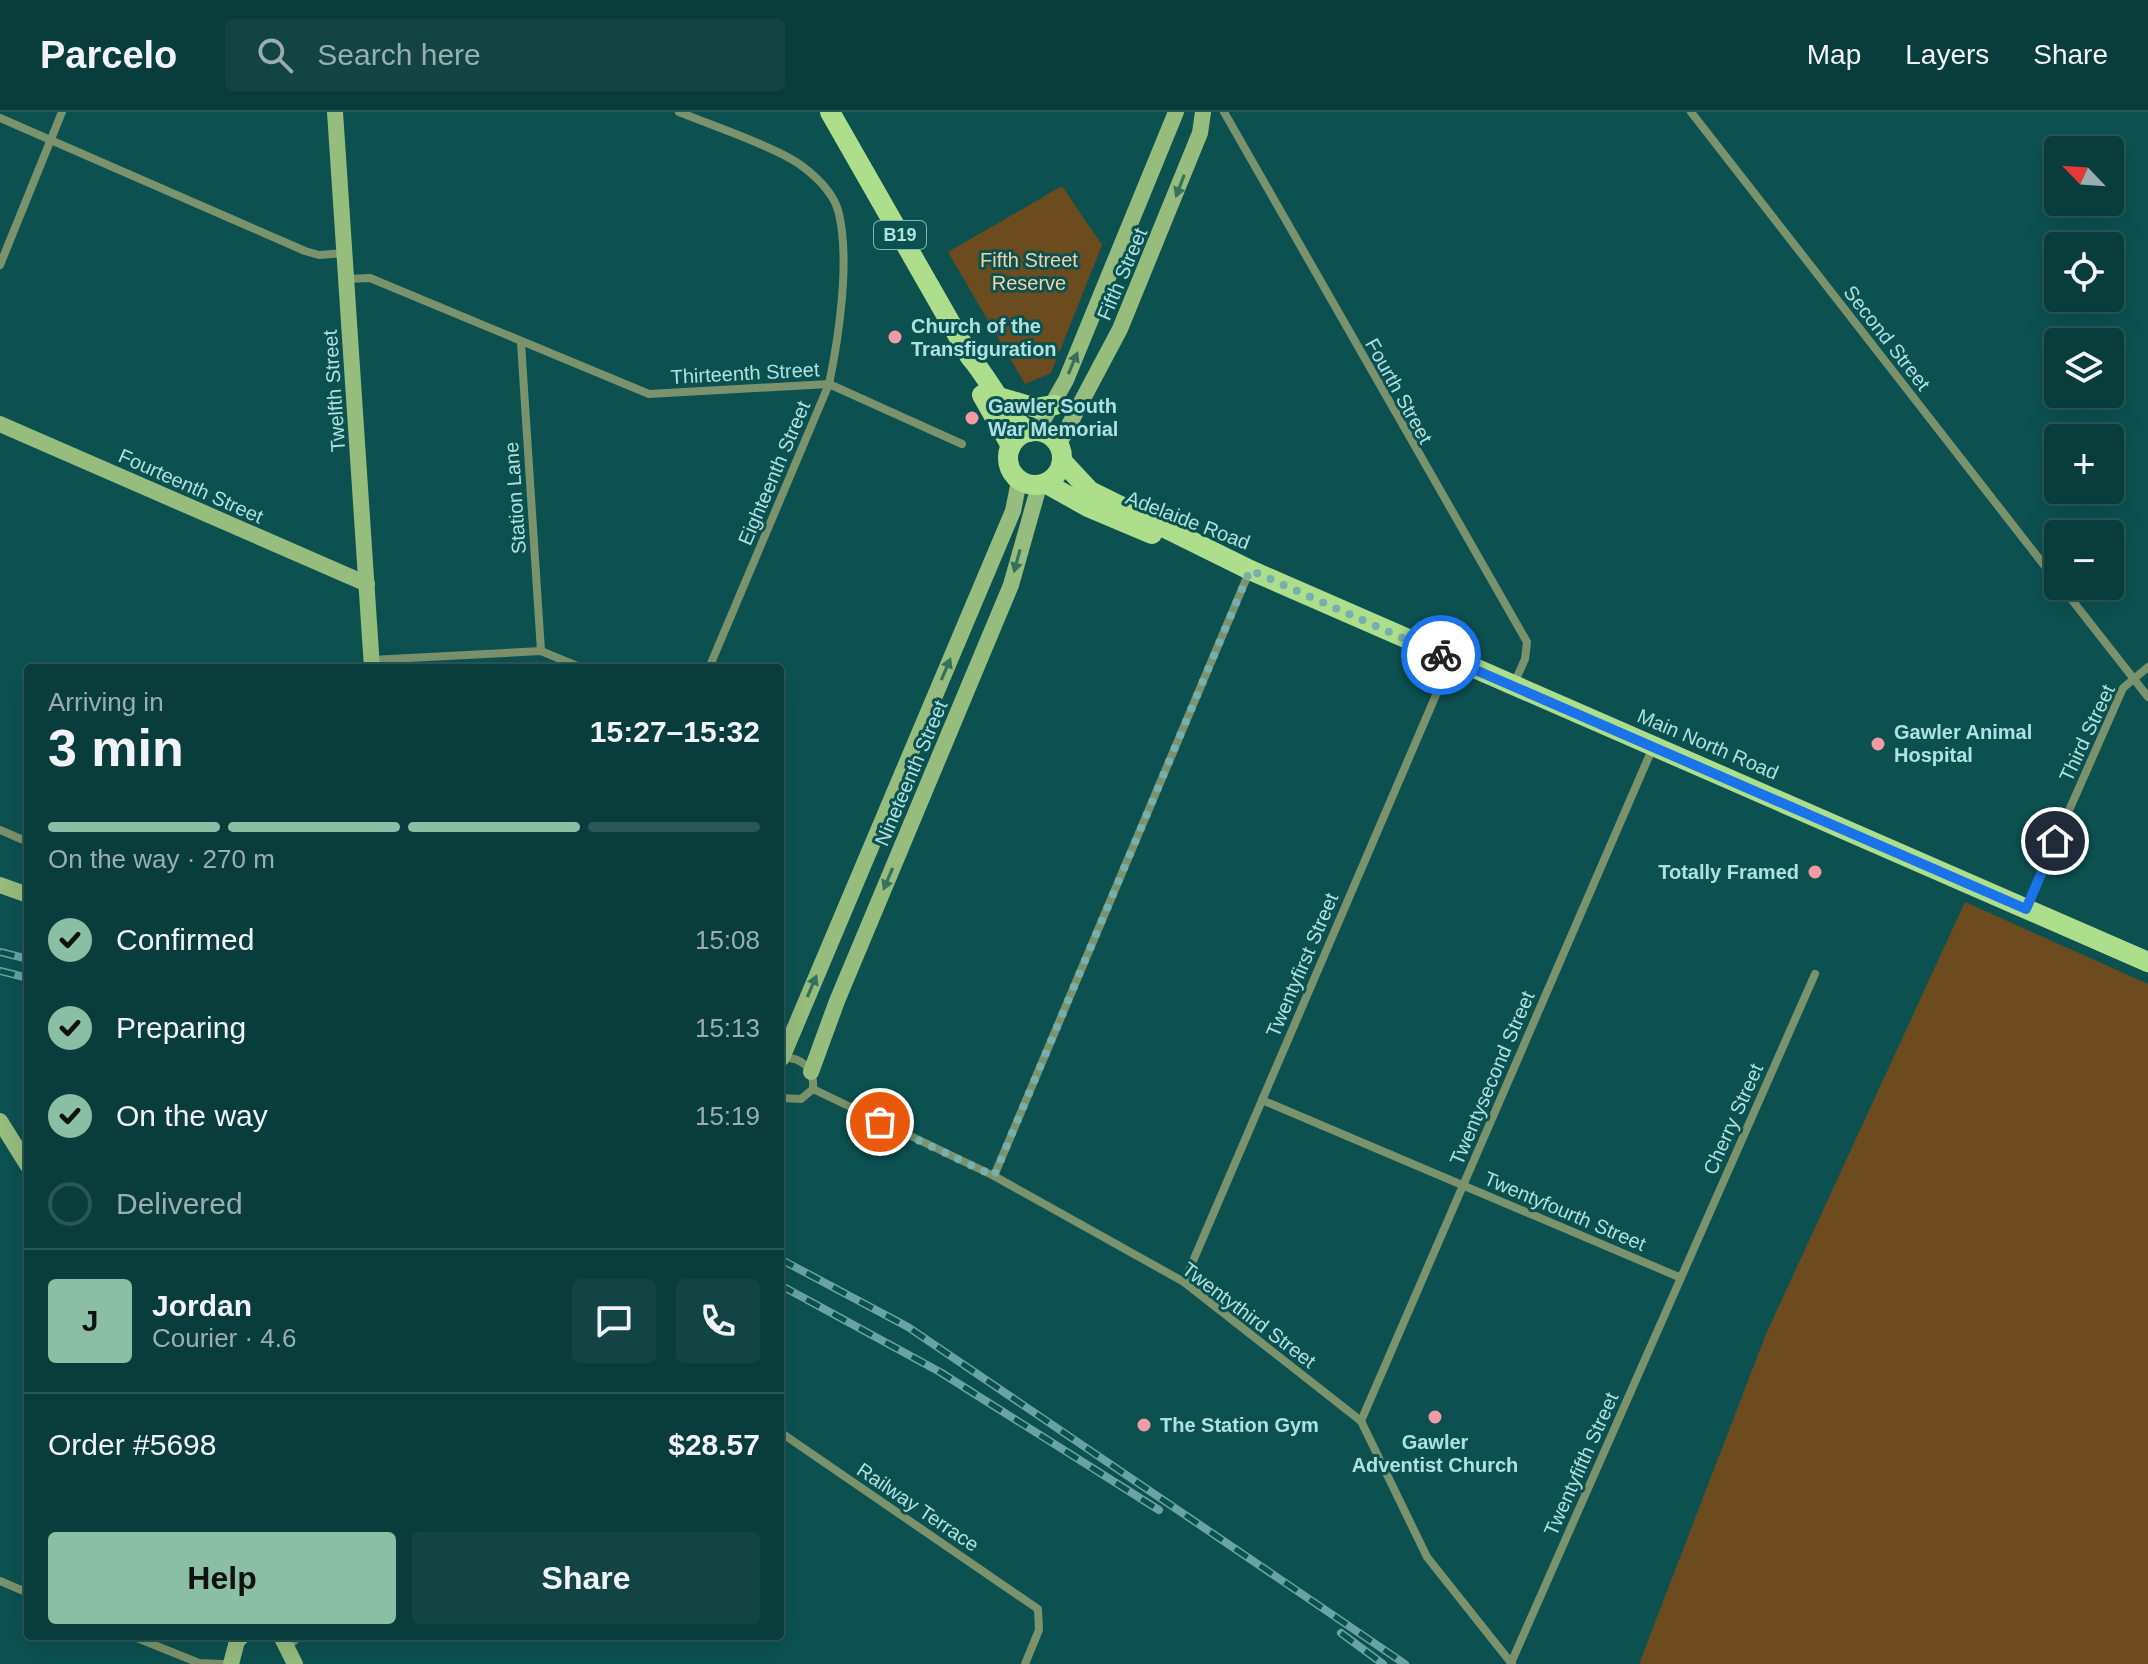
<!DOCTYPE html>
<html lang="en">
<head>
<meta charset="utf-8">
<style>
  :root { --surface:#093d3c; --page:#124443; --text:#f1f3f6; --muted:#99aeaf; --line:#295656; --accent:#8abfa5 }
  body { margin:0; font-family:Helvetica,sans-serif; background:var(--page); color:var(--text); height:100vh; display:flex; flex-direction:column; font-size:30px; white-space:nowrap }
  * { box-sizing:border-box; margin:0 }
  p { font-size:26px; color:var(--muted) }
  .icon { flex:none; width:44px; height:44px; fill:none; stroke:currentColor; stroke-width:2; stroke-linecap:round; stroke-linejoin:round }
  .map { position:relative; flex:1; overflow:hidden }
  .side { position:absolute; left:24px; top:552px; width:760px; height:976px; display:flex; flex-direction:column; background:var(--surface); border-radius:8px; box-shadow:0 8px 32px #0002,0 0 0 2px var(--line) }
  .side>* { flex:none }
  .needle { width:52px; rotate:295deg }
  .tools { position:absolute; left:2044px; top:24px; display:grid; gap:16px }
  .tools a { display:grid; place-items:center; width:80px; height:80px; border-radius:8px; background:var(--surface); box-shadow:0 8px 32px #0002,0 0 0 2px var(--line); font-size:40px }
  .pin { position:absolute; display:grid; place-items:center; width:68px; height:68px; color:#fff; margin:-34px; border:4px solid #fff; border-radius:50%; box-shadow:0 2px 8px #0007 }
  .courier { position:absolute; display:grid; place-items:center; width:80px; height:80px; margin:-40px; border:6px solid #1a73e8; border-radius:50%; background:#fff; color:#222; box-shadow:0 2px 10px #0007 }
  .overview em { font-style:normal; font-weight:700 }
  .overview div { display:flex; flex-direction:column-reverse }
  .overview { display:flex; align-items:center; justify-content:space-between; height:136px; padding:0 24px }
  h1 { font-size:52px; font-weight:700; line-height:60px }
  .bar { display:grid; grid-template-columns:repeat(4,1fr); gap:12px 8px; align-content:center; height:96px; padding:0 24px }
  .bar i { height:10px; border-radius:6px; background:var(--line) }
  .bar .current { background:var(--accent) }
  .bar p { grid-column:span 4 }
  .line { display:flex; align-items:center; gap:20px; padding:0 24px; border-top:2px solid var(--line) }
  .line div { flex:1 }
  .round { display:grid; place-items:center; flex:none; width:84px; height:84px; border-radius:8px; background:var(--page) }
  ol { padding:0 24px; list-style:none }
  li { display:flex; align-items:center; gap:24px; height:88px }
  li p { margin-inline-start:auto }
  li .icon { padding:8px; border-radius:50%; background:var(--accent); color:#111; stroke-width:4 }
  li:last-child { color:var(--muted) }
  li i { width:44px; height:44px; border:4px solid var(--line); border-radius:50% }
  .cta { display:flex; gap:16px; margin-top:auto; padding:16px 24px }
  .cta a { flex:1; height:92px; border-radius:8px; background:var(--accent); color:#111; font-size:32px; font-weight:700; line-height:92px; text-align:center }
  .cta a+a { background:var(--page); color:var(--text) }
  header { display:flex; align-items:center; gap:48px; box-sizing:border-box; height:112px; padding:0 40px; background:var(--surface); border-bottom:2px solid var(--line) }
  header strong { font-size:38px }
  nav { display:flex; gap:44px; margin-inline-start:auto; font-size:28px }
  .search { width:560px; height:72px; background:var(--page); display:flex; align-items:center; gap:20px; box-sizing:border-box; padding:0 28px; border-radius:8px; color:var(--muted); font-size:30px }
  .map>svg:first-child { display:block }
  .green { fill:#6c4c1e }
  .lines { fill:none; stroke-linecap:round; stroke-linejoin:round }
  .street { stroke:#7b936c; stroke-width:8 }
  .secondary { stroke:#97bd7e; stroke-width:16 }
  .primary { stroke:#adde8c; stroke-width:20 }
  .rail-casing { stroke:#69a4a3; stroke-width:8 }
  .rail { stroke:#0c5150; stroke-width:5; stroke-dasharray:15; stroke-linecap:butt }
  .oneway { fill:#36715e }
  .done { stroke:#75afae; stroke-width:8; stroke-dasharray:0 14.4 }
  .route { stroke:#1a73e8; stroke-width:10 }
  .poi-dot { fill:#f49aa3; stroke:#0c5150; stroke-width:3 }
  .labels { text-anchor:middle; stroke-width:6; stroke-linejoin:round; paint-order:stroke }
  .shield { fill:#0c5150; stroke:#7db6b5; stroke-width:2 }
  .shield-label { font-size:18px; font-weight:bold; fill:#aee2e0 }
  .park-label { font-size:20px; fill:#f5d3a8; stroke:#0c5150 }
  .street-label { font-size:20px; fill:#aee2e0; stroke:#0c5150 }
  .poi-label { font-size:20px; font-weight:bold; fill:#aee2e0; stroke:#0c5150; text-anchor:start }
</style>
</head>
<body>
<header>
<strong>Parcelo</strong>
<div class="search"><svg class="icon" aria-label="search" viewBox="0 0 24 24"><circle cx="10" cy="10" r="6"/><path d="M15 15l6 6"/></svg>Search here</div>
<nav><a>Map</a><a>Layers</a><a>Share</a></nav>
</header>
<div class="map">
<svg width="2148" height="1552" viewBox="0 0 2148 1552">
  <rect width="100%" height="100%" fill="#0c5150"/>
  <g class="green">
    <path d="M1062,74l40,59 -51,128 -26,11 -77,-132z"/>
    <path d="M1965,790l183,82v680h-509l127,-330z"/>
  </g>
  <g class="lines">
    <g class="street">
      <path d="M679,0c32,13 99,36 123,54 16,12 33,29 37,48 11,48 0,122 -10,170l-120,284"/>
      <path d="M1224,0l303,530 -2,17 -12,27"/>
      <path d="M1691,0l367,471"/>
      <path d="M0,6l305,133 14,4 26,-2"/>
      <path d="M0,153l62,-153"/>
      <path d="M347,167l23,-1 279,116 180,-10 133,60"/>
      <path d="M521,231l20,308"/>
      <path d="M2061,474l87,111"/>
      <path d="M371,548l170,-9 41,17"/>
      <path d="M0,718l28,12"/>
      <path d="M2026,796l97,-220 25,-21"/>
      <path d="M813,977l181,87 190,106 177,139 66,136 85,107"/>
      <path d="M780,986l21,1 12,-10c2,-21 -12,-33 -33,-31"/>
      <path d="M1262,988l417,177"/>
      <path d="M994,1064l256,-606"/>
      <path d="M1184,1170l267,-622"/>
      <path d="M1361,1309l292,-674"/>
      <path d="M780,1320l258,177 1,21 -14,34"/>
      <path d="M0,1469l28,12"/>
      <path d="M132,1524l67,27 24,1"/>
      <path d="M288,1535l11,-11"/>
      <path d="M1511,1551l304,-689"/>
    </g>
    <g class="secondary">
      <path d="M335,0l37,556"/>
      <path d="M0,312l367,160"/>
      <path d="M1037,319l29,-51 110,-268"/>
      <path d="M1059,332l61,-115 80,-196 3,-21"/>
      <path d="M0,773l28,10"/>
      <path d="M782,946l231,-547 6,-30"/>
      <path d="M811,960l26,-71 174,-416 28,-99"/>
      <path d="M0,1009l28,45"/>
      <path d="M281,1524l14,28"/>
      <path d="M231,1552l6,-23 5,-5"/>
    </g>
    <g class="primary">
      <path d="M830,0l140,245c21,24 33,56 59,75"/>
      <path d="M982,283l29,51"/>
      <path d="M999,285l37,11 19,-3"/>
      <circle cx="1035" cy="346" r="27"/>
      <path d="M1063,350l27,29 160,79 898,392"/>
      <path d="M1047,372l41,23 64,27"/>
    </g>
    <g class="rail-casing">
      <g id="rail">
        <path d="M0,840l28,7"/>
        <path d="M0,859l28,7"/>
        <path d="M780,1147l128,68 497,337"/>
        <path d="M780,1173l160,87 219,138"/>
        <path d="M1341,1521l42,31"/>
      </g>
    </g>
    <use href="#rail" class="rail"/>
  </g>
  <defs><path id="oneway-solid" d="M-6-.8H1V-3.2L6.5 0L1 3.2V.8H-6Z" transform="scale(2)"/></defs>
  <g class="oneway">
    <use href="#oneway-solid" transform="translate(1180 74) rotate(111)"/>
    <use href="#oneway-solid" transform="translate(1073 251) rotate(-67)"/>
    <use href="#oneway-solid" transform="translate(1017 449) rotate(105)"/>
    <use href="#oneway-solid" transform="translate(946 557) rotate(-67)"/>
    <use href="#oneway-solid" transform="translate(888 767) rotate(113)"/>
    <use href="#oneway-solid" transform="translate(812 874) rotate(-67)"/>
  </g>
  <g class="lines">
    <path class="done" d="M880,1010l114,54 256,-606 191,85"/>
    <path class="route" d="M1441,543l585,254 29,-68"/>
  </g>
  <g class="poi-dot">
    <circle cx="895" cy="225" r="8"/>
    <circle cx="972" cy="306" r="8"/>
    <circle cx="1878" cy="632" r="8"/>
    <circle cx="1815" cy="760" r="8"/>
    <circle cx="1435" cy="1305" r="8"/>
    <circle cx="1144" cy="1313" r="8"/>
  </g>
  <g class="labels">
    <rect class="shield" x="874" y="109" width="52" height="28" rx="6"/>
    <g class="shield-label">
      <text x="900" y="129">B19</text>
    </g>
    <g class="park-label">
      <text x="1029" y="155">Fifth Street<tspan x="1029" dy="23">Reserve</tspan></text>
    </g>
    <g class="street-label">
      <text transform="translate(1122 162) rotate(-67)" y="7">Fifth Street</text>
      <text transform="translate(1887 226) rotate(52)" y="7">Second Street</text>
      <text transform="translate(745 261) rotate(-3)" y="7">Thirteenth Street</text>
      <text transform="translate(334 279) rotate(-94)" y="7">Twelfth Street</text>
      <text transform="translate(1399 279) rotate(61)" y="7">Fourth Street</text>
      <text transform="translate(774 361) rotate(-67)" y="7">Eighteenth Street</text>
      <text transform="translate(191 374) rotate(24)" y="7">Fourteenth Street</text>
      <text transform="translate(515 386) rotate(-94)" y="7">Station Lane</text>
      <text transform="translate(1188 408) rotate(21)" y="7">Adelaide Road</text>
      <text transform="translate(2087 621) rotate(-65)" y="7">Third Street</text>
      <text transform="translate(1708 632) rotate(23)" y="7">Main North Road</text>
      <text transform="translate(911 661) rotate(-67)" y="7">Nineteenth Street</text>
      <text transform="translate(1302 853) rotate(-67)" y="7">Twentyfirst Street</text>
      <text transform="translate(1492 966) rotate(-67)" y="7">Twentysecond Street</text>
      <text transform="translate(1733 1007) rotate(-66)" y="7">Cherry Street</text>
      <text transform="translate(1565 1099) rotate(23)" y="7">Twentyfourth Street</text>
      <text transform="translate(1249 1203) rotate(37)" y="7">Twentythird Street</text>
      <text transform="translate(1581 1352) rotate(-66)" y="7">Twentyfifth Street</text>
      <text transform="translate(918 1395) rotate(34)" y="7">Railway Terrace</text>
    </g>
    <g class="poi-label">
      <text x="911" y="221">Church of the<tspan x="911" dy="23">Transfiguration</tspan></text>
      <text x="988" y="301">Gawler South<tspan x="988" dy="23">War Memorial</tspan></text>
      <text x="1894" y="627">Gawler Animal<tspan x="1894" dy="23">Hospital</tspan></text>
      <text x="1799" y="767" text-anchor="end">Totally Framed</text>
      <text x="1160" y="1320">The Station Gym</text>
      <text x="1435" y="1337" text-anchor="middle">Gawler<tspan x="1435" dy="23">Adventist Church</tspan></text>
    </g>
  </g>
</svg>
<div class="tools">
<a><svg class="needle" viewBox="-14 -14 28 28"><path d="M0-13l5 13h-10z" fill="#e53935"/><path d="M0 13l5-13h-10z" fill="#99aeaf"/></svg></a>
<a><svg class="icon" aria-label="locate" viewBox="0 0 24 24"><circle cx="12" cy="12" r="6"/><path d="M12 2v4M12 18v4M2 12h4M18 12h4"/></svg></a>
<a><svg class="icon" aria-label="layers" viewBox="0 0 24 24"><path d="M12 4l9 5-9 5-9-5zM3 14l9 5 9-5"/></svg></a>
<a>+</a>
<a>−</a>
</div>
<div class="pin" style="left:880px;top:1010px;background:#ea580c"><svg class="icon" aria-label="bag" viewBox="0 0 24 24"><path d="M5 8h14l-1 12H6zM9 8a3 3 0 0 1 6 0"/></svg></div>
<div class="pin" style="left:2055px;top:729px;background:#1f2937"><svg class="icon" aria-label="home" viewBox="0 0 24 24"><path d="M3 11l9-7 9 7M6 9v11h12V9"/></svg></div>
<div class="courier" style="left:1441px;top:543px"><svg class="icon" aria-label="bike" viewBox="0 0 24 24"><circle cx="6" cy="16" r="4"/><circle cx="18" cy="16" r="4"/><path d="M6 16l4-8h5l3 8M10 8l3 8H6M13 5h3"/></svg></div>
<section class="side">
<div class="overview"><div><h1>3 min</h1><p>Arriving in</p></div><em>15:27–15:32</em></div>
<div class="bar"><i class="current"></i><i class="current"></i><i class="current"></i><i></i><p>On the way · 270 m</p></div>
<ol>
<li><svg class="icon" aria-label="check" viewBox="0 0 24 24"><path d="M5 12l5 5 9-10"/></svg>Confirmed<p>15:08</p></li>
<li><svg class="icon" aria-label="check" viewBox="0 0 24 24"><path d="M5 12l5 5 9-10"/></svg>Preparing<p>15:13</p></li>
<li><svg class="icon" aria-label="check" viewBox="0 0 24 24"><path d="M5 12l5 5 9-10"/></svg>On the way<p>15:19</p></li>
<li><i></i>Delivered</li>
</ol>
<div class="line" style="height:144px"><b class="round" style="background:var(--accent);color:#111">J</b><div><b>Jordan</b><p>Courier · 4.6</p></div><a class="round"><svg class="icon" aria-label="chat" viewBox="0 0 24 24"><path d="M4 5h16v11H9l-5 4z"/></svg></a><a class="round"><svg class="icon" aria-label="phone" viewBox="0 0 24 24"><path d="M5 4h4l2 5-3 2q2 4 5 5l2-3 5 2v4C11 20 4 13 5 4z"/></svg></a></div>
<div class="line" style="height:104px"><div>Order #5698</div><b>$28.57</b></div>
<div class="cta"><a>Help</a><a>Share</a></div>
</section>
</div>
</body>
</html>
